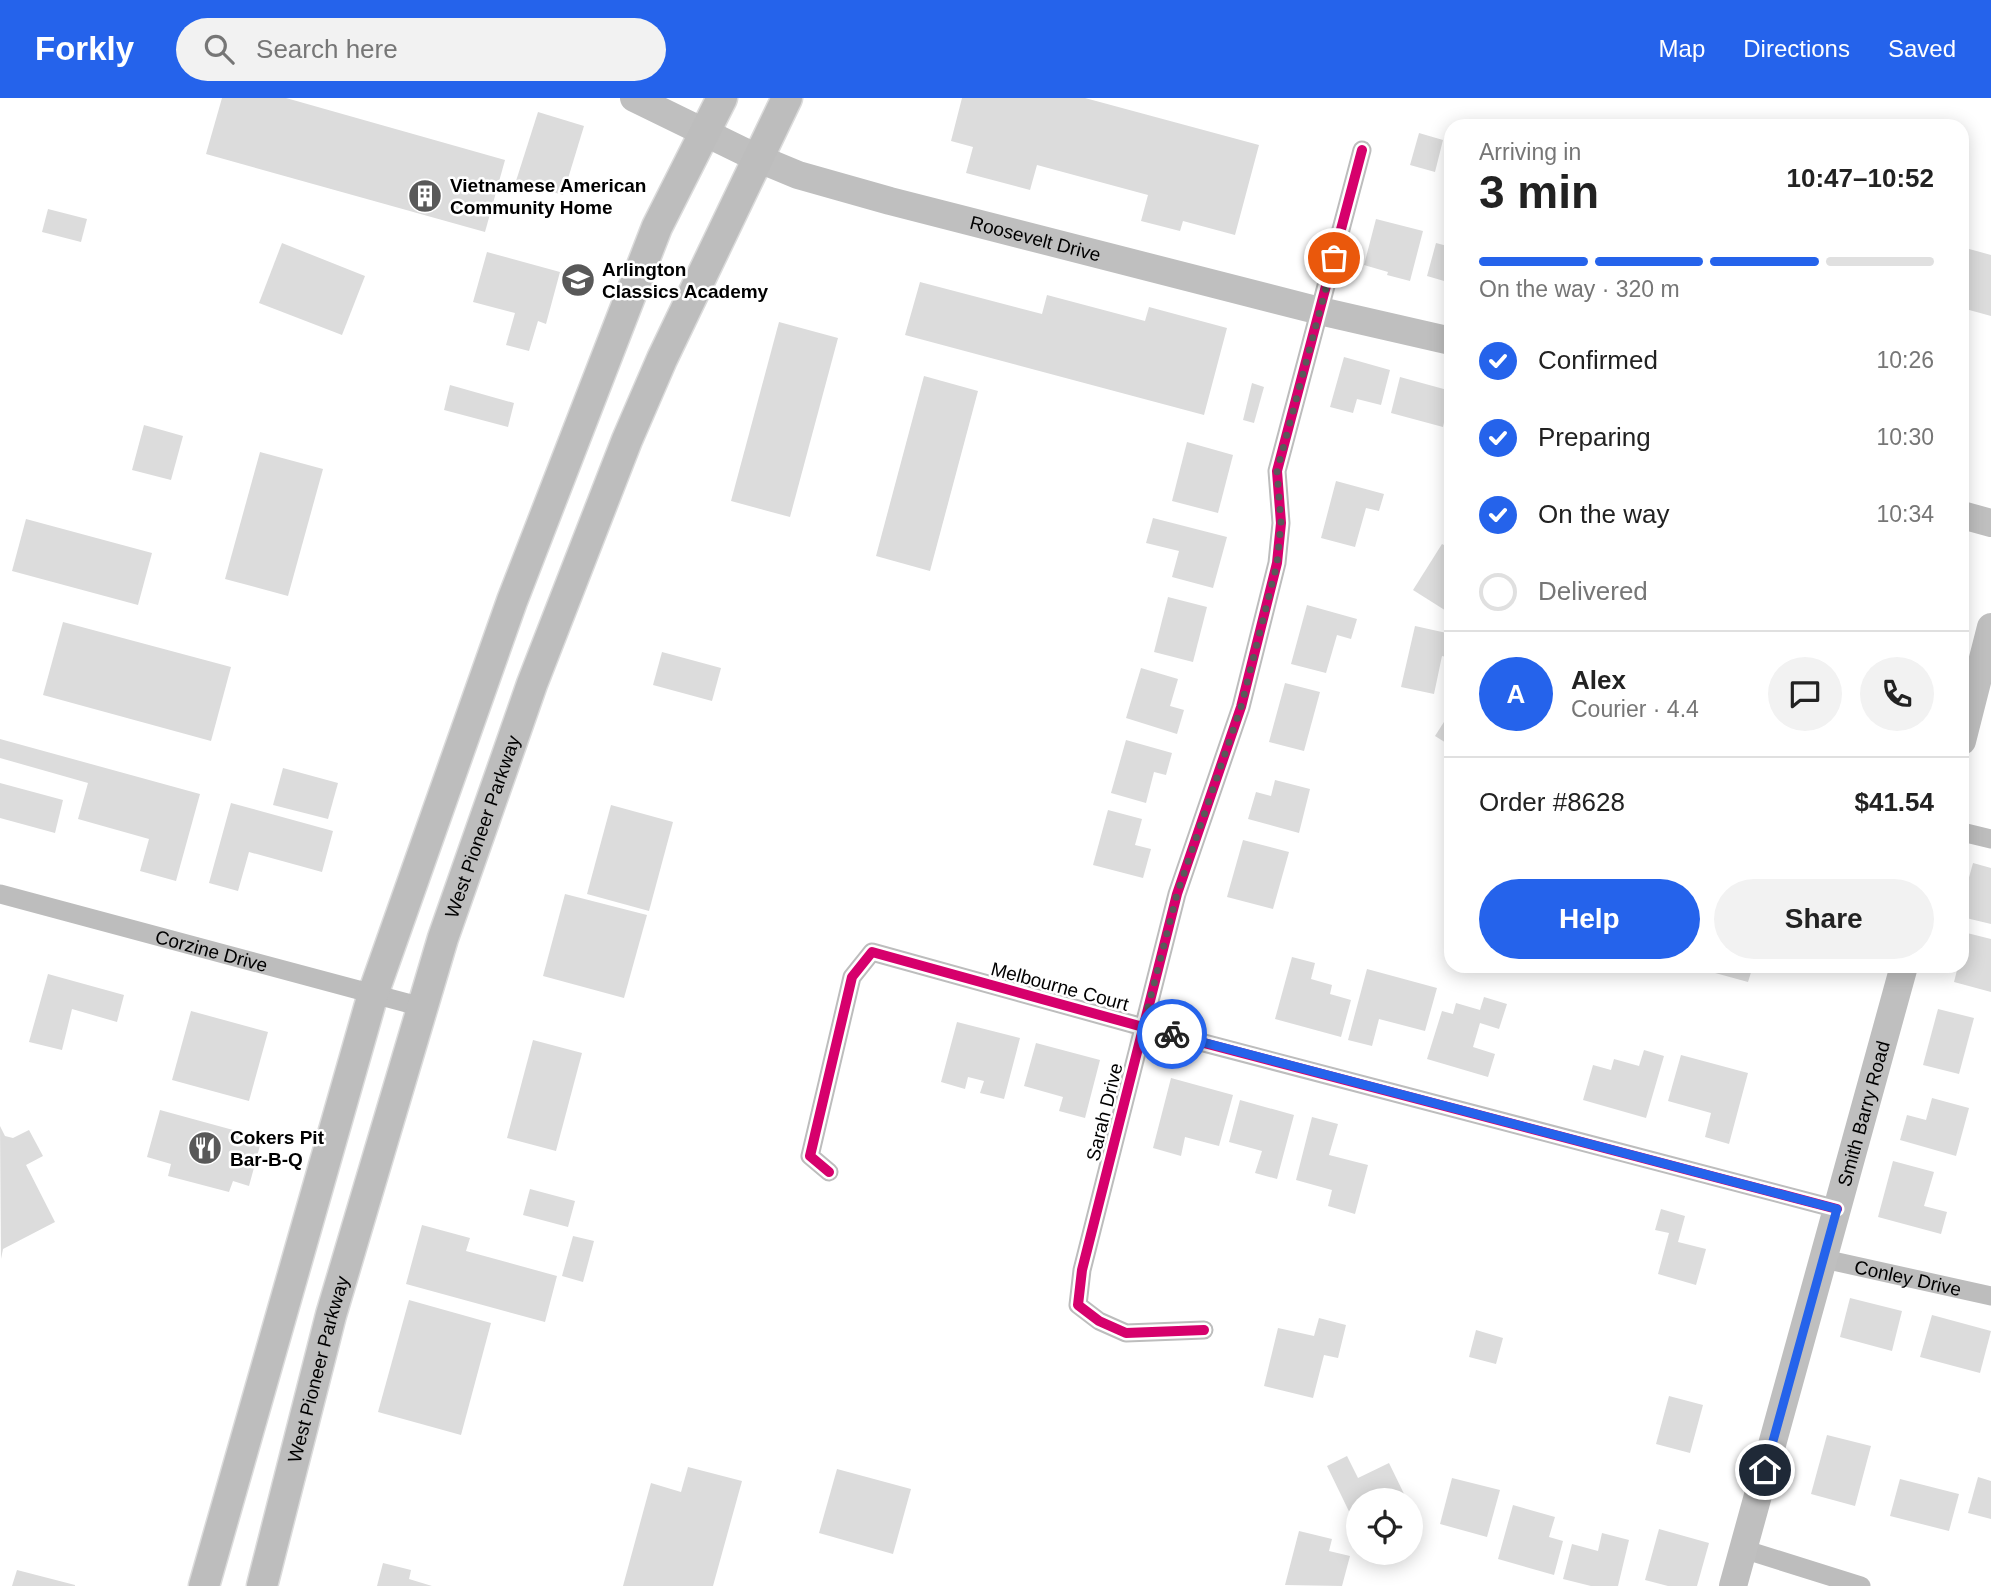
<!DOCTYPE html>
<html lang="en">
<head>
<meta charset="utf-8">
<style>
  :root { --surface:#fff; --page:#f2f2f2; --text:#222; --muted:#767676; --line:#e0e0e0; --accent:#2563eb }
  body { margin:0; font-family:Arial,sans-serif; background:var(--page); color:var(--text); height:100vh; display:flex; flex-direction:column; font-size:26px; white-space:nowrap }
  * { box-sizing:border-box; margin:0 }
  p { font-size:23px; color:var(--muted) }
  .icon { flex:none; width:38px; height:38px; fill:none; stroke:currentColor; stroke-width:2; stroke-linecap:round; stroke-linejoin:round }
  .map { position:relative; flex:1; overflow:hidden }
  .details { position:absolute; left:1444px; top:21px; width:525px; height:854px; display:flex; flex-direction:column; background:var(--surface); border-radius:21px; box-shadow:0 4px 18px #0003 }
  .details>* { flex:none }
  .fabs { position:absolute; left:1346px; top:1390px; display:grid; gap:14px }
  .fabs a { display:grid; place-items:center; width:77px; height:77px; border-radius:50%; background:var(--surface); box-shadow:0 4px 18px #0003; font-size:35px }
  .pin { position:absolute; display:grid; place-items:center; width:60px; height:60px; color:#fff; margin:-30px; border:4px solid #fff; border-radius:50%; box-shadow:0 2px 7px #0007 }
  .courier { position:absolute; display:grid; place-items:center; width:70px; height:70px; margin:-35px; border:5px solid #2563eb; border-radius:50%; background:#fff; color:#222; box-shadow:0 2px 9px #0007 }
  .head em { font-style:normal; font-weight:800 }
  .head div { display:flex; flex-direction:column-reverse }
  .head { display:flex; align-items:center; justify-content:space-between; height:119px; padding:0 35px }
  h1 { font-size:46px; font-weight:800; line-height:52px }
  .bar { display:grid; grid-template-columns:repeat(4,1fr); gap:10px 7px; align-content:center; height:84px; padding:0 35px }
  .bar i { height:9px; border-radius:5px; background:var(--line) }
  .bar .current { background:var(--accent) }
  .bar p { grid-column:span 4 }
  .line { display:flex; align-items:center; gap:18px; padding:0 35px; border-top:2px solid var(--line) }
  .line div { flex:1 }
  .round { display:grid; place-items:center; flex:none; width:74px; height:74px; border-radius:37px; background:var(--page) }
  ol { padding:0 35px; list-style:none }
  li { display:flex; align-items:center; gap:21px; height:77px }
  li p { margin-inline-start:auto }
  li .icon { padding:7px; border-radius:50%; background:var(--accent); color:#fff; stroke-width:4 }
  li:last-child { color:var(--muted) }
  li i { width:38px; height:38px; border:4px solid var(--line); border-radius:50% }
  .button { display:flex; gap:14px; margin-top:auto; padding:14px 35px }
  .button a { flex:1; height:80px; border-radius:42px; background:var(--accent); color:#fff; font-size:28px; font-weight:800; line-height:80px; text-align:center }
  .button a+a { background:var(--page); color:var(--text) }
  header { display:flex; align-items:center; gap:42px; box-sizing:border-box; height:98px; padding:0 35px; background:var(--accent); color:#fff }
  header strong { font-size:33px }
  nav { display:flex; gap:38px; margin-inline-start:auto; font-size:24px }
  .search { width:490px; height:63px; background:var(--page); display:flex; align-items:center; gap:18px; box-sizing:border-box; padding:0 24px; border-radius:38px; color:var(--muted); font-size:26px }
  .map>svg:first-child { display:block }
  .building { fill:#dcdcdc }
  .lines { fill:none; stroke-linecap:round; stroke-linejoin:round }
  .primary-casing { stroke:#dbdbdb; stroke-width:33 }
  .street { stroke:#bdbdbd; stroke-width:19 }
  .secondary { stroke:#bfbfbf; stroke-width:28 }
  .primary { stroke:#bdbdbd; stroke-width:30 }
  .cycleway-casing { stroke:#fff; stroke-width:15 }
  .cycleway { stroke:#d6006c; stroke-width:10 }
  .done { stroke:#595959; stroke-width:7; stroke-dasharray:0 12.6 }
  .route { stroke:#2563eb; stroke-width:9 }
  .labels { text-anchor:middle; stroke-width:5; stroke-linejoin:round; paint-order:stroke }
  .poi-label { font-size:19px; font-weight:bold; fill:#000; stroke:#fff; text-anchor:start }
  .street-label { font-size:19px; fill:#000; stroke:#fff }
</style>
</head>
<body>
<header>
<strong>Forkly</strong>
<div class="search"><svg class="icon" aria-label="search" viewBox="0 0 24 24"><circle cx="10" cy="10" r="6"/><path d="M15 15l6 6"/></svg>Search here</div>
<nav><a>Map</a><a>Directions</a><a>Saved</a></nav>
</header>
<div class="map">
<svg width="1991" height="1488" viewBox="0 0 1991 1488">
  <rect width="100%" height="100%" fill="#fff"/>
  <g class="building">
    <path d="M222,0h64l219,62 -20,72 -279,-78z"/>
    <path d="M962,0h123l174,47 -24,90 -52,-14 -3,10 -39,-10 7,-26 -111,-30 -7,25 -64,-17 7,-26 -22,-6z"/>
    <path d="M538,14l46,14 -21,69 -47,-14z"/>
    <path d="M1419,35l24,7 -8,32 -25,-7z"/>
    <path d="M48,111l39,10 -6,23 -39,-10z"/>
    <path d="M1376,121l47,12 -13,50 -23,-6 1,-3 -24,-7z"/>
    <path d="M282,145l83,33 -23,59 -83,-32z"/>
    <path d="M1436,145l15,4v36l-24,-7z"/>
    <path d="M1962,149l29,8v61l-29,-8z"/>
    <path d="M487,154l73,20 -14,52 -8,-3 -9,30 -23,-6 9,-32 -42,-11z"/>
    <path d="M920,184l122,32 5,-19 98,26 4,-14 78,21 -23,87 -299,-80z"/>
    <path d="M779,224l59,16 -48,179 -59,-16z"/>
    <path d="M1344,259l46,13 -9,35 -24,-6 -4,14 -23,-6z"/>
    <path d="M924,278l54,15 -48,180 -54,-15z"/>
    <path d="M1400,279l51,14 -8,36 -52,-14z"/>
    <path d="M1252,285l12,4 -10,36 -11,-3z"/>
    <path d="M450,287l64,18 -6,24 -64,-17z"/>
    <path d="M144,327l39,11 -12,44 -39,-10z"/>
    <path d="M1187,344l46,13 -15,58 -46,-12z"/>
    <path d="M260,354l63,17 -35,127 -63,-17z"/>
    <path d="M1336,383l48,13 -5,17 -13,-3 -11,39 -34,-9z"/>
    <path d="M1153,420l74,19 -14,51 -41,-11 7,-26 -33,-8z"/>
    <path d="M26,421l126,34 -14,52 -126,-34z"/>
    <path d="M1442,446l9,5v65l-38,-24z"/>
    <path d="M1168,499l39,10 -14,55 -39,-10z"/>
    <path d="M1307,507l50,14 -6,20 -14,-4 -11,38 -35,-9z"/>
    <path d="M63,524l168,45 -20,74 -168,-46z"/>
    <path d="M1415,528l36,8v24l-9,-2 -8,38 -33,-7z"/>
    <path d="M662,554l59,16 -9,33 -59,-16z"/>
    <path d="M1141,570l37,11 -8,27 14,4 -7,24 -51,-16z"/>
    <path d="M1285,585l35,9 -16,59 -35,-9z"/>
    <path d="M1451,613v35l-16,-10z"/>
    <path d="M0,641l200,55 -24,87 -36,-10 9,-32 -71,-20 10,-36 -88,-25z"/>
    <path d="M1126,642l46,13 -6,22 -12,-3 -8,31 -35,-10z"/>
    <path d="M283,670l55,15 -10,36 -55,-14z"/>
    <path d="M1275,682l35,9 -11,44 -51,-14 8,-27 15,4z"/>
    <path d="M0,685l63,17 -8,33 -55,-15z"/>
    <path d="M231,705l102,28 -11,41 -73,-20 -11,39 -29,-8z"/>
    <path d="M611,707l62,17 -24,89 -62,-17z"/>
    <path d="M1108,712l34,9 -7,26 16,4 -8,29 -50,-13z"/>
    <path d="M1243,742l46,12 -16,57 -46,-12z"/>
    <path d="M1973,765l18,5v56l-29,-7v-14z"/>
    <path d="M565,796l82,21 -23,83 -81,-22z"/>
    <path d="M1967,835l24,6v53l-37,-10 4,-16h4v-14z"/>
    <path d="M1292,859l23,6 -4,16 21,6 -2,9 21,6 -10,37 -66,-18z"/>
    <path d="M1698,868h55l-5,16 -51,-14z"/>
    <path d="M1367,871l70,19 -12,43 -46,-12 -7,27 -24,-6z"/>
    <path d="M48,876l76,21 -7,27 -45,-13 -10,41 -33,-8z"/>
    <path d="M1484,899l23,7 -8,25 -19,-6 -7,24 22,7 -7,23 -61,-18 15,-48 11,3 3,-11 24,7z"/>
    <path d="M1938,911l36,9 -15,56 -36,-9z"/>
    <path d="M191,913l77,21 -19,69 -77,-21z"/>
    <path d="M957,924l63,16 -16,61 -24,-6 4,-12 -16,-4 -3,12 -24,-7z"/>
    <path d="M533,942l49,13 -26,98 -49,-13z"/>
    <path d="M1036,945l64,17 -15,58 -26,-7 4,-14 -39,-11z"/>
    <path d="M1644,952l20,6 -18,62 -63,-18 10,-35 18,5 3,-11 25,7z"/>
    <path d="M1681,957l67,18 -19,71 -24,-7 6,-24 -43,-12z"/>
    <path d="M1171,980l62,17 -14,51 -34,-9 -4,19 -28,-8z"/>
    <path d="M1932,1000l37,10 -13,48 -56,-16 7,-25 19,5z"/>
    <path d="M1240,1002l54,15 -17,64 -22,-6 7,-22 -33,-9z"/>
    <path d="M160,1012l102,28 -13,48 -16,-5 -4,11 -61,-16 3,-12 -24,-7z"/>
    <path d="M1312,1019l26,7 -9,31 39,10 -13,49 -27,-8 4,-16 -36,-10z"/>
    <path d="M0,1028l5,10 8,2 16,-8 14,26 -17,9 29,57 -52,27 -2,10z"/>
    <path d="M1893,1063l41,11 -10,34 23,6 -6,22 -63,-17z"/>
    <path d="M530,1091l45,12 -7,26 -45,-12z"/>
    <path d="M1661,1111l24,7 -7,26 28,7 -10,36 -38,-11 11,-41 -14,-3z"/>
    <path d="M422,1127l48,13 -4,13 91,25 -12,46 -139,-38z"/>
    <path d="M573,1138l21,5 -11,41 -21,-6z"/>
    <path d="M1850,1200l52,13 -10,40 -52,-14z"/>
    <path d="M409,1202l82,23 -30,112 -83,-23z"/>
    <path d="M1932,1217l59,16 -11,42 -60,-16z"/>
    <path d="M1319,1220l27,7 -8,33 -14,-3 -11,43 -49,-12 14,-58 36,8z"/>
    <path d="M1476,1232l27,8 -7,26 -27,-7z"/>
    <path d="M1669,1298l34,9 -13,48 -34,-9z"/>
    <path d="M1827,1337l44,11 -16,60 -44,-12z"/>
    <path d="M1347,1358l11,22 31,-15 18,37h-49v30l-31,-64z"/>
    <path d="M688,1369l54,14 -29,105h-90l28,-103 30,9z"/>
    <path d="M837,1371l74,20 -18,65 -74,-21z"/>
    <path d="M1978,1379l13,4v38l-23,-6z"/>
    <path d="M1452,1380l48,12 -13,47 -47,-13z"/>
    <path d="M1900,1381l59,15 -10,37 -59,-15z"/>
    <path d="M1513,1407l42,12 -6,20 14,4 -9,34 -56,-16z"/>
    <path d="M1659,1431l50,14 -12,43h-29l-23,-6z"/>
    <path d="M1299,1433l33,8 -3,12 21,5 -8,30 -57,-1z"/>
    <path d="M1602,1435l27,7 -11,46h-27l-28,-7 9,-35 26,7z"/>
    <path d="M383,1465l28,7 -2,9 23,7h-55z"/>
    <path d="M17,1472l58,15v1h-63z"/>
  </g>
  <g class="lines">
    <g class="primary-casing">
      <g id="primary">
        <path d="M204,1488l169,-592 139,-393 145,-374 65,-129"/>
        <path id="s5" d="M262,1488l69,-271 112,-377 59,-168 30,-86 95,-244 35,-81 125,-261"/>
      </g>
    </g>
    <g class="street">
      <path d="M1962,734l29,7"/>
      <path id="s1" d="M0,796l422,113"/>
      <path d="M829,1074l-19,-16 42,-179 20,-25 271,75 694,182"/>
      <path id="s2" d="M1824,1161l167,37"/>
      <path d="M1204,1232l-78,3 -27,-12 -21,-16 4,-35 95,-376 64,-187 36,-144 4,-40 -4,-52 85,-321"/>
      <path d="M1743,1451l118,37"/>
    </g>
    <g class="secondary">
      <path id="s3" d="M634,0l123,60 41,17 92,26 430,110 131,30"/>
      <path d="M1962,417l29,8"/>
      <path d="M1962,643l29,-114"/>
      <path id="s4" d="M1733,1488l171,-620"/>
    </g>
    <use href="#primary" class="primary"/>
    <g class="cycleway-casing">
      <g id="cycleway">
        <path d="M829,1074l-19,-16 42,-179 20,-25 271,75 694,182"/>
        <path d="M1204,1232l-78,3 -27,-12 -21,-16 4,-35 95,-376 64,-187 36,-144 4,-40 -4,-52 85,-321"/>
      </g>
    </g>
    <use href="#cycleway" class="cycleway"/>
  </g>
  <g class="lines">
    <path class="done" d="M1172,936l-29,-7 34,-133 64,-187 36,-143 4,-41 -4,-52 57,-213"/>
    <path class="route" d="M1172,936l665,175 -72,261"/>
  </g>
  <defs>
    <g id="building-disc" transform="scale(1.75)"><circle r="9.5" fill="#595959" stroke="#fff"/><path d="M-4-6H4V6H1V3H-1V6H-4ZM-2.5-4.3h1.7v1.8h-1.7ZM.8-4.3h1.7v1.8H.8ZM-2.5-1h1.7V.8h-1.7ZM.8-1h1.7V.8H.8Z" fill="#fff"/></g>
    <g id="school-disc" transform="scale(1.75)"><circle r="9.5" fill="#595959" stroke="#fff"/><path d="M0-5L7-2L0 1L-7-2ZM-4 1L0 2.5L4 1V4Q0 6-4 4Z" fill="#fff"/></g>
    <g id="restaurant-disc" transform="scale(1.75)"><circle r="9.5" fill="#595959" stroke="#fff"/><path d="M-5-6h1v4h1v-4h1v4h1v-4h1v5L-1.5 .5V6h-2V.5L-5-1ZM5-6V6H3V1.5H1.5Q1.5-4 5-6Z" fill="#fff"/></g>
  </defs>
  <g fill-rule="evenodd">
    <use href="#building-disc" x="425" y="98"/>
    <use href="#school-disc" x="578" y="182"/>
    <use href="#restaurant-disc" x="205" y="1050"/>
  </g>
  <g class="labels">
    <g class="poi-label">
      <text x="450" y="94">Vietnamese American<tspan x="450" dy="22">Community Home</tspan></text>
      <text x="602" y="178">Arlington<tspan x="602" dy="22">Classics Academy</tspan></text>
      <text x="230" y="1046">Cokers Pit<tspan x="230" dy="22">Bar-B-Q</tspan></text>
    </g>
    <g class="street-label">
      <text dy="7" stroke="none"><textPath href="#s3" startOffset="427">Roosevelt Drive</textPath></text>
      <text dy="7" stroke="none"><textPath href="#s5" startOffset="791">West Pioneer Parkway</textPath></text>
      <text dy="7" stroke="none"><textPath href="#s1" startOffset="219">Corzine Drive</textPath></text>
      <text transform="translate(1060 888) rotate(15)" y="7">Melbourne Court</text>
      <text transform="translate(1104 1014) rotate(-76)" y="7">Sarah Drive</text>
      <text dy="7" stroke="none"><textPath href="#s4" startOffset="490">Smith Barry Road</textPath></text>
      <text dy="7" stroke="none"><textPath href="#s2" startOffset="86">Conley Drive</textPath></text>
      <text dy="7" stroke="none"><textPath href="#s5" startOffset="224">West Pioneer Parkway</textPath></text>
    </g>
  </g>
</svg>
<div class="fabs">
<a><svg class="icon" aria-label="locate" viewBox="0 0 24 24"><circle cx="12" cy="12" r="6"/><path d="M12 2v4M12 18v4M2 12h4M18 12h4"/></svg></a>
</div>
<div class="pin" style="left:1334px;top:160px;background:#ea580c"><svg class="icon" aria-label="bag" viewBox="0 0 24 24"><path d="M5 8h14l-1 12H6zM9 8a3 3 0 0 1 6 0"/></svg></div>
<div class="pin" style="left:1765px;top:1372px;background:#1f2937"><svg class="icon" aria-label="home" viewBox="0 0 24 24"><path d="M3 11l9-7 9 7M6 9v11h12V9"/></svg></div>
<div class="courier" style="left:1172px;top:936px"><svg class="icon" aria-label="bike" viewBox="0 0 24 24"><circle cx="6" cy="16" r="4"/><circle cx="18" cy="16" r="4"/><path d="M6 16l4-8h5l3 8M10 8l3 8H6M13 5h3"/></svg></div>
<section class="details">
<div class="head"><div><h1>3 min</h1><p>Arriving in</p></div><em>10:47–10:52</em></div>
<div class="bar"><i class="current"></i><i class="current"></i><i class="current"></i><i></i><p>On the way · 320 m</p></div>
<ol>
<li><svg class="icon" aria-label="check" viewBox="0 0 24 24"><path d="M5 12l5 5 9-10"/></svg>Confirmed<p>10:26</p></li>
<li><svg class="icon" aria-label="check" viewBox="0 0 24 24"><path d="M5 12l5 5 9-10"/></svg>Preparing<p>10:30</p></li>
<li><svg class="icon" aria-label="check" viewBox="0 0 24 24"><path d="M5 12l5 5 9-10"/></svg>On the way<p>10:34</p></li>
<li><i></i>Delivered</li>
</ol>
<div class="line" style="height:126px"><b class="round" style="background:var(--accent);color:#fff">A</b><div><b>Alex</b><p>Courier · 4.4</p></div><a class="round"><svg class="icon" aria-label="chat" viewBox="0 0 24 24"><path d="M4 5h16v11H9l-5 4z"/></svg></a><a class="round"><svg class="icon" aria-label="phone" viewBox="0 0 24 24"><path d="M5 4h4l2 5-3 2q2 4 5 5l2-3 5 2v4C11 20 4 13 5 4z"/></svg></a></div>
<div class="line" style="height:91px"><div>Order #8628</div><b>$41.54</b></div>
<div class="button"><a>Help</a><a>Share</a></div>
</section>
</div>
</body>
</html>
